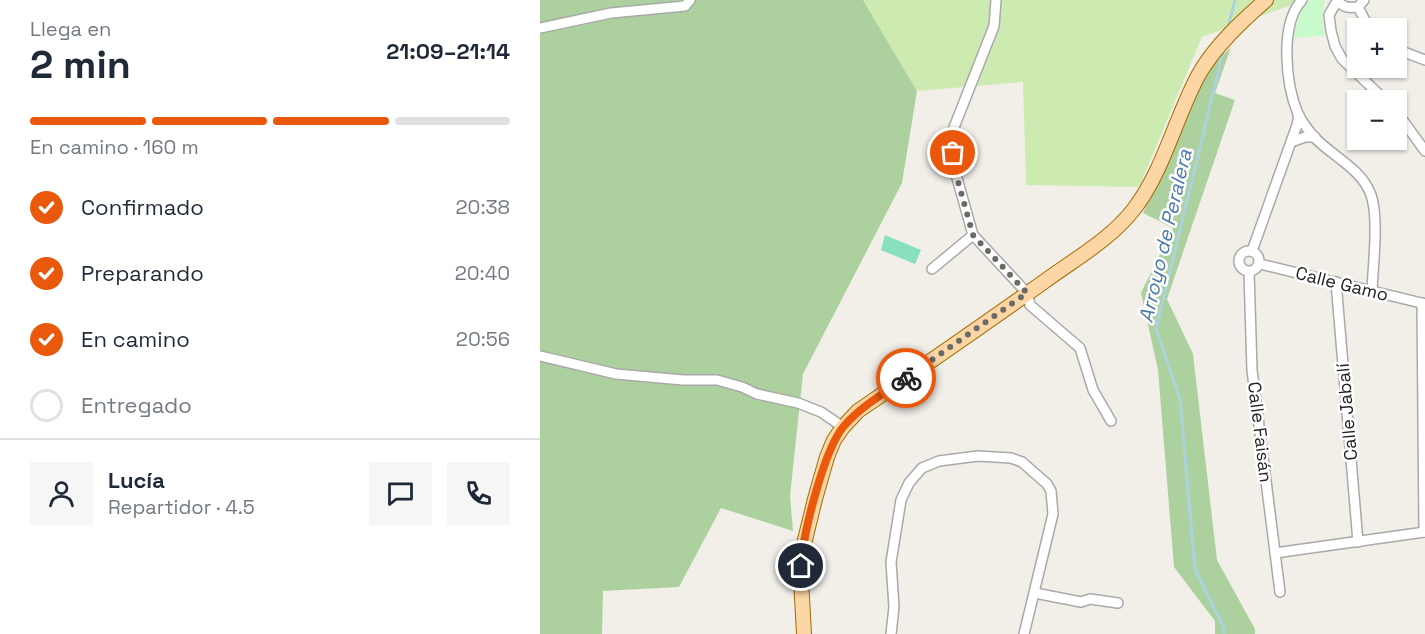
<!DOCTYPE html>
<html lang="es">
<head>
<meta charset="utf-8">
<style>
  :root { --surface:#fff; --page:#f6f6f7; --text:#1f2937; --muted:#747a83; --line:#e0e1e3; --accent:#ea580c }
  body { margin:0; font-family:"Space Grotesk",sans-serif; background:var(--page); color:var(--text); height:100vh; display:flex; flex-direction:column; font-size:22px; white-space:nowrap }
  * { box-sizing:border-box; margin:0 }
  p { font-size:20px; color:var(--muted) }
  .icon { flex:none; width:33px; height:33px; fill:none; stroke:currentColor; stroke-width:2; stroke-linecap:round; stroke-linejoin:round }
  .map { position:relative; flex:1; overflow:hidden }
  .side { display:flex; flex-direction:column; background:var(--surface); width:540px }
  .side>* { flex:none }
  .buttons { position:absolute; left:807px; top:18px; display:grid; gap:12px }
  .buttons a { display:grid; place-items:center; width:60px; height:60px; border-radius:0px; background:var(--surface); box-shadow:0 2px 4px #0004; font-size:30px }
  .pin { position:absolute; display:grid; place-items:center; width:51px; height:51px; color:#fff; margin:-26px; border:3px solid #fff; border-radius:50%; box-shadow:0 2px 6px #0007 }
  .courier { position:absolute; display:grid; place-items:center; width:60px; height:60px; margin:-30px; border:4px solid #ea580c; border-radius:50%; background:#fff; color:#222; box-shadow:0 2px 8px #0007 }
  .head em { font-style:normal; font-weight:600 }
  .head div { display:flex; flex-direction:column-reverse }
  .head { display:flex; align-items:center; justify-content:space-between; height:102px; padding:0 30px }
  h1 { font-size:39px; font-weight:600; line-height:45px }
  .bar { display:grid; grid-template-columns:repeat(4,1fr); gap:9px 6px; align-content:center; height:72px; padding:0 30px }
  .bar i { height:8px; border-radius:4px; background:var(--line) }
  .bar .current { background:var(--accent) }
  .bar p { grid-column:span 4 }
  .line { display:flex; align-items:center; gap:15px; padding:0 30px; border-top:2px solid var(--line) }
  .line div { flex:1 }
  .round { display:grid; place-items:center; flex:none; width:63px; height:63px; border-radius:0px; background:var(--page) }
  ol { padding:0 30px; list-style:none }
  li { display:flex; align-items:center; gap:18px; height:66px }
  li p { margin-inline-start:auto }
  li .icon { padding:6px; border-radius:50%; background:var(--accent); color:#fff; stroke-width:4 }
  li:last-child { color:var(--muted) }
  li i { width:33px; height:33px; border:3px solid var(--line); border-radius:50% }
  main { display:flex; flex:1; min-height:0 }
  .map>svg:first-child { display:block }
  .grass { fill:#cdebb0 }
  .forest { fill:#add19e }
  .park { fill:#c8facc }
  .pitch { fill:#88e0be }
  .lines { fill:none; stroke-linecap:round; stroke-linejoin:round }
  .stream { stroke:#aad3df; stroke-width:3 }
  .minor-casing { stroke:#a9a9a9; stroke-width:12 }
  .primary-casing { stroke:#a06b00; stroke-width:16 }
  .minor { stroke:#fff; stroke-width:9 }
  .primary { stroke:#fcd6a4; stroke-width:14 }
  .done { stroke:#6b6a68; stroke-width:6; stroke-dasharray:0 10.8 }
  .route { stroke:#ea580c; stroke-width:8 }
  .labels { text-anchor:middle; stroke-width:5; stroke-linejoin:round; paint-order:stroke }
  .street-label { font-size:18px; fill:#222; stroke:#fff }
  .water-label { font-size:20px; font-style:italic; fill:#4a7aab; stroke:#fff }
</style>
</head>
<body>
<main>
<section class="side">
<div class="head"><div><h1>2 min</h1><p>Llega en</p></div><em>21:09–21:14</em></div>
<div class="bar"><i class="current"></i><i class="current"></i><i class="current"></i><i></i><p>En camino · 160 m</p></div>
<ol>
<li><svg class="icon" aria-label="check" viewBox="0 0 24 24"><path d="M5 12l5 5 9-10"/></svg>Confirmado<p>20:38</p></li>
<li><svg class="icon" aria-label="check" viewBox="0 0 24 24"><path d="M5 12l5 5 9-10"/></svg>Preparando<p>20:40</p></li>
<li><svg class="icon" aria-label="check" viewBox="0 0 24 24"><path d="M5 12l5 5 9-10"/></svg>En camino<p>20:56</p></li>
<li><i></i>Entregado</li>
</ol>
<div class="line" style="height:108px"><a class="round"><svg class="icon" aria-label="person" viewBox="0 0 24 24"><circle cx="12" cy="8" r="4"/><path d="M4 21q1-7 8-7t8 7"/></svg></a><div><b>Lucía</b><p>Repartidor · 4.5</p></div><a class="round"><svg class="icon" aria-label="chat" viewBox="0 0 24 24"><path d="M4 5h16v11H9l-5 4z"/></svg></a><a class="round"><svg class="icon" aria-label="phone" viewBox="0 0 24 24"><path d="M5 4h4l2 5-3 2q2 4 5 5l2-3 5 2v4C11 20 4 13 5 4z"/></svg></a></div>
</section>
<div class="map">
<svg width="885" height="634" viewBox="0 0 885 634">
  <rect width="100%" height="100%" fill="#f2efe9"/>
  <path class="grass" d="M323,0h443l-104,37 -63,150 -113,-2 -3,-103 -106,9z"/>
  <g class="forest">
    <path d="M0,0h323l54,91 -15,92 -99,191 -13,122 3,35 -72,-23 -42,79 -76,4 -1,43h-62z"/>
    <path d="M691,47l-16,46 20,7 -68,199 26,55 24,206 38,69v5h-40v-13l-41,-54 -16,-197 -17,-77 32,-65 -30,-15 64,-142z"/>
  </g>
  <path class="park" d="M769,0h16l-3,17 3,19 -32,2 8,-27z"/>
  <path class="pitch" d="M345,235l36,15 -6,14 -34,-14z"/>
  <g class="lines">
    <g class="stream">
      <path d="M688,27l7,-27"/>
      <path d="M683,52l-67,277 24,70 15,170 29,59v6"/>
    </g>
    <g class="minor-casing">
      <g id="minor">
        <path d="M456,0l-2,26 -43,109 4,36 18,64 54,58 3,12 50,43 13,42 18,31"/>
        <path d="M762,0c-23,25 -16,85 -4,114 4,8 11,17 16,23 18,19 48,32 57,58 8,23 2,70 1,96"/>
        <path d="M797,0c6,8 12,8 21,7l6,-7"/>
        <path d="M797,1l-8,14 2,16 4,15 7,13 43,41"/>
        <path d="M818,7l11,21"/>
        <path d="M0,28l71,-15 74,-7 5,-6"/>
        <path d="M856,49l29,11"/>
        <path d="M856,111l29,40"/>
        <path d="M751,142l14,-5h10"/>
        <circle cx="709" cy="261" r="10"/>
        <path d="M712,251l45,-126 2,-10"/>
        <path d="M720,264l165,40"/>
        <path d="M392,269l41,-34"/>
        <path d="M709,272l3,98 28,222"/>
        <path d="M796,282l22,260"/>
        <path d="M882,303l2,229"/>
        <path d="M0,356l76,18 67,6h34l25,7 15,7 41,9 23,9 22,15"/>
        <path d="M735,553l150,-21"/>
        <path d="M495,593l46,9 9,-3 28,4"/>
        <path d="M351,634l3,-27 -3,-45 10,-62 8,-17 13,-15 17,-7 39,-5 33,2 11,4 25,22 4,7 2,23 -29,120"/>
      </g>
    </g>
    <g class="primary-casing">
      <path id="primary" d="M264,634l-3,-55 1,-27 13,-53 12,-42 7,-17 9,-13 15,-16c63,-43 125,-86 187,-130 30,-22 66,-42 89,-72 29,-37 42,-93 65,-135 16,-28 43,-53 67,-74"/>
    </g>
    <use href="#minor" class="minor"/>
    <use href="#primary" class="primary"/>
  </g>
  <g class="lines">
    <path class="done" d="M366,378l121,-85 -54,-58 -18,-64 -2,-18"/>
    <path class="route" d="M261,566c2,-32 23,-117 43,-140 17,-20 41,-33 62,-48"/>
  </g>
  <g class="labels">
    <g class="street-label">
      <text transform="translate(802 284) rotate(14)" y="6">Calle Gamo</text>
      <text transform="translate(807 412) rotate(-95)" y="6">Calle Jabalí</text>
      <text transform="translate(720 432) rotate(83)" y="6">Calle Faisán</text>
    </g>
    <g class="water-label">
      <text transform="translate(625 236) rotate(-77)" y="7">Arroyo de Peralera</text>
    </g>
  </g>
</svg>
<div class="buttons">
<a>+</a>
<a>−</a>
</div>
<div class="pin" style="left:413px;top:153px;background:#ea580c"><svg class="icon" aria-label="bag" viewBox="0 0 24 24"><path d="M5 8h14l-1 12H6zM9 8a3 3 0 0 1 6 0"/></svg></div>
<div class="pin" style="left:261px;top:566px;background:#1f2937"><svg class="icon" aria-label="home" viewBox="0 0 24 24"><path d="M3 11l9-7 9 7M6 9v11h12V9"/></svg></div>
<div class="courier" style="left:366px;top:378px"><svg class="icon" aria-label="bike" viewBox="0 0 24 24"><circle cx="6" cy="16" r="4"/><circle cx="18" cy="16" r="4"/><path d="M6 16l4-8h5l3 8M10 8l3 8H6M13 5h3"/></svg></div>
</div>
</main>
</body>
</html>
